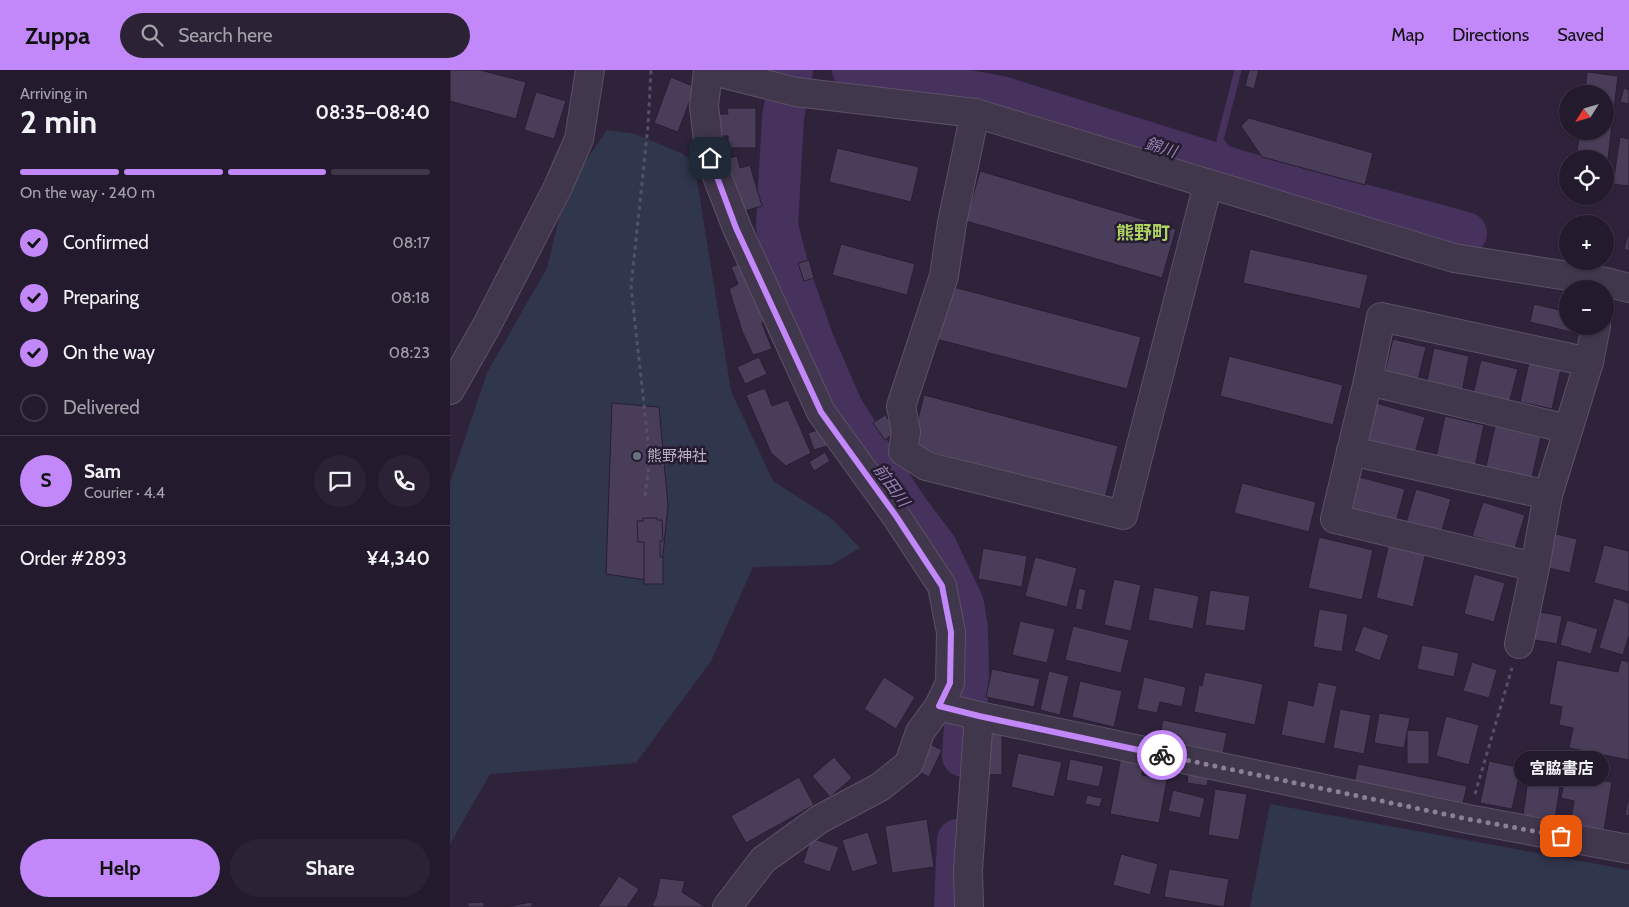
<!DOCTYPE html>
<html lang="en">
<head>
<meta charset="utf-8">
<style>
  :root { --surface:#231a2d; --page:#2b2335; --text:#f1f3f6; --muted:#a3a1aa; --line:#403849; --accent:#c287f8 }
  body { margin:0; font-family:Cabin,"Noto Sans JP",sans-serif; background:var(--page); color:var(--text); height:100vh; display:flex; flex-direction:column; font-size:19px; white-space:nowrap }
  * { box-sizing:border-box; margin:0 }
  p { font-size:16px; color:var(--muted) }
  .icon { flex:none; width:28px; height:28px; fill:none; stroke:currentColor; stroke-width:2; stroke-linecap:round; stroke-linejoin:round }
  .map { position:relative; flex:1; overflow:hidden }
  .details { display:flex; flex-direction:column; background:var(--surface); width:450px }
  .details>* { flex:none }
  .needle { width:32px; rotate:233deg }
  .controls { position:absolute; left:1109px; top:15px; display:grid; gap:10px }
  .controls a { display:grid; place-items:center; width:55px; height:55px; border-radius:50%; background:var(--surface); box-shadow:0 1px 4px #0004,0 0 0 1px var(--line); font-size:25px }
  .pin { position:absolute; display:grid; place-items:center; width:42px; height:42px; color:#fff; margin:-21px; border-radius:10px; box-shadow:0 2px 8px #0006 }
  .courier { position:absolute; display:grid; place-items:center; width:50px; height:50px; margin:-25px; border:4px solid #c287f8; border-radius:50%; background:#fff; color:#222; box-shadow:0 1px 6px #0007 }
  .bubble { position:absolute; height:35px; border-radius:18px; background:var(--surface); box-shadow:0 1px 4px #0004,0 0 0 1px var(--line); font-size:16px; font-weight:700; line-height:35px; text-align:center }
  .overview em { font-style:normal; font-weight:700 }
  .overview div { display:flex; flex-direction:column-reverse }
  .overview { display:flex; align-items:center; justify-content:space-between; height:85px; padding:0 20px }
  h1 { font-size:32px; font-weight:700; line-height:38px }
  .bar { display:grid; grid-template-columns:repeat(4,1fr); gap:8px 5px; align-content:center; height:60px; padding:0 20px }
  .bar i { height:6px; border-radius:4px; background:var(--line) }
  .bar .selected { background:var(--accent) }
  .bar p { grid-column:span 4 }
  .line { display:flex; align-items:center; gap:12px; padding:0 20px; border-top:1px solid var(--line) }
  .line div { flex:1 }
  .round { display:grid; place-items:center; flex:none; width:52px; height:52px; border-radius:26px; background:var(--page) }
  ol { padding:0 20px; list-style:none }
  li { display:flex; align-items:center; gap:15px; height:55px }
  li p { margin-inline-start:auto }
  li .icon { padding:5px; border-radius:50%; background:var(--accent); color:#111; stroke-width:4 }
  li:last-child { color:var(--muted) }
  li i { width:28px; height:28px; border:2px solid var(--line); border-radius:50% }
  .cta { display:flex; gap:10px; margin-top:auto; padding:10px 20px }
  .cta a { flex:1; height:58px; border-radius:30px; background:var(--accent); color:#111; font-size:20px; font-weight:700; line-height:58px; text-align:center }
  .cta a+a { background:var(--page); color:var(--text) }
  header { display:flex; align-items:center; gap:30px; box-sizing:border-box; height:70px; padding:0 25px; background:var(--accent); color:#111 }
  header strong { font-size:24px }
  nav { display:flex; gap:28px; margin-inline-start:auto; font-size:18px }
  .search { width:350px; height:45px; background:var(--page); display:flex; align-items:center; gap:12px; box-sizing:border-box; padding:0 18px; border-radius:28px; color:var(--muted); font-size:19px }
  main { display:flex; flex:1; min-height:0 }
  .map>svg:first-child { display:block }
  .green { fill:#30364c }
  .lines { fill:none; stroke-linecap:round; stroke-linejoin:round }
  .stream { stroke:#47315d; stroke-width:7 }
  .river { stroke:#47315d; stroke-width:42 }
  .building { fill:#4a3d5a; stroke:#281e33 }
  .minor-casing { stroke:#5c5267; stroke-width:30 }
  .path { stroke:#525167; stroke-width:3; stroke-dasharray:4 4; stroke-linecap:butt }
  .minor { stroke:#41374c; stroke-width:28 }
  .done { stroke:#8b8097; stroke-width:5; stroke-dasharray:0 9 }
  .route { stroke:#c287f8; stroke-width:6 }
  .worship-dot { fill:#6b7280; stroke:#261c31; stroke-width:2 }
  .labels { text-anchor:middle; stroke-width:5; stroke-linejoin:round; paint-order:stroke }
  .poi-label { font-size:15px; fill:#bdb2c8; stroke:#261c31; text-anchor:start }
  .water-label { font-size:16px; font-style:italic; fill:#9a81b4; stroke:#261c31 }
  .quarter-label { font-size:18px; font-weight:bold; fill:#add461; stroke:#261c31 }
</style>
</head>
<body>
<header>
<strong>Zuppa</strong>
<div class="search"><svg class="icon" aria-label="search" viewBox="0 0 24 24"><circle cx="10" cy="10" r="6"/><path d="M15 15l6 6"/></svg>Search here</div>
<nav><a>Map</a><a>Directions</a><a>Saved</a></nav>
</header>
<main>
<section class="details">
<div class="overview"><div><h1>2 min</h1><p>Arriving in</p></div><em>08:35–08:40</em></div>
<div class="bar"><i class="selected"></i><i class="selected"></i><i class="selected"></i><i></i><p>On the way · 240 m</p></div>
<ol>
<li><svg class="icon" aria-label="check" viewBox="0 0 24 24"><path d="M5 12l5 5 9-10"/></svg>Confirmed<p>08:17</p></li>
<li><svg class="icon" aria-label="check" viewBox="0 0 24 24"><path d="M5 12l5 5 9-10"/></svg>Preparing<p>08:18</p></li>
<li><svg class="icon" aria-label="check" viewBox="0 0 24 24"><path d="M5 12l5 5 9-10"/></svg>On the way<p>08:23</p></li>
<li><i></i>Delivered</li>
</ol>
<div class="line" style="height:90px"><b class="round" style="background:var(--accent);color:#111">S</b><div><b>Sam</b><p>Courier · 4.4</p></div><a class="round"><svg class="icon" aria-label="chat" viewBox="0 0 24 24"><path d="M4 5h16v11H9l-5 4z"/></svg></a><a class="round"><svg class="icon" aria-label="phone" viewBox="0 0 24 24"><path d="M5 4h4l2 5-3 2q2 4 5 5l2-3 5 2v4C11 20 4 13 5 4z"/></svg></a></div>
<div class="line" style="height:65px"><div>Order #2893</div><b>¥4,340</b></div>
<div class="cta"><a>Help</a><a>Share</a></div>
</section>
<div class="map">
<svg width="1179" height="837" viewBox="0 0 1179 837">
  <rect width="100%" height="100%" fill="#2f233c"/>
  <g class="green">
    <path d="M157,60l28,4 46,19 13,9 37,229 42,90 59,38 28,29 -29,17 -78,2 -42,94 -75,102 -146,11 -40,70v-361l37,-110 60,-105 19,-78z"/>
    <path d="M820,734l359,66v37h-379z"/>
  </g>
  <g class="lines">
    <path class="stream" d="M788,0l-18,70 25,33"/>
    <g class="river">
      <path d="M342,0l-9,47 -6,109 13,50 23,65 29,67 32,51 37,55 25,33 27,57 4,25 1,49 -5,78"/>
      <path d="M403,0l148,27 244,76 221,60"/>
      <path d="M505,837l3,-67"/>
    </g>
  </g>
  <g class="building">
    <path d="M0,0h30l46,12 -10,37 -66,-18z"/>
    <path d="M799,0h10l-5,19 -9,-3z"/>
    <path d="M1137,2l31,4 -12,99 -1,-16h-29l4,-28h25v-37h-20z"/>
    <path d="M221,7l24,10 -17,45 -24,-9z"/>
    <path d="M1174,18l5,2v14l-9,-2z"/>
    <path d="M86,22l30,9 -12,38 -30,-9z"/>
    <path d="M277,38h29v40h-28v-12h-13l-1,-22h14z"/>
    <path d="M799,48l124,35 -8,32 -103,-28 -21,-31z"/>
    <path d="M1170,67l9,2v47l-16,-2z"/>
    <path d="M387,78l82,19 -8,35 -82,-20z"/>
    <path d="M287,86l3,12 10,-3 12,41 -21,6 -20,-52z"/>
    <path d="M530,101l196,58 -14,49 -196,-57z"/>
    <path d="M1179,160v21l-5,-2z"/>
    <path d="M391,174l74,20 -8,31 -75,-20z"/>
    <path d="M800,179l118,26 -8,34 -117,-26z"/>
    <path d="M359,190l5,18 -10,3 -6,-18z"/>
    <path d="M294,192l21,56 -3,5 10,26 -19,6 -11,-24 -13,-42 9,-5 -7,-17z"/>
    <path d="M500,216l191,51 -14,52 -191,-50z"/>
    <path d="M1084,234l34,8v14h9l-2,7 -45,-11z"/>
    <path d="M943,269l33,8 -8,33 -33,-8z"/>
    <path d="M984,278l35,8 -7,36 -36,-7z"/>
    <path d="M779,286l114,29 -10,40 -113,-29z"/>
    <path d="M309,287l8,17 -22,10 -8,-17z"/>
    <path d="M1031,290l37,9 -9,34 -36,-9z"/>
    <path d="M1079,292l32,7 -9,40 -32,-7z"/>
    <path d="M315,318l7,18 16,-6 23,53 -25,13 -15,-13 -25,-58z"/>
    <path d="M474,325l194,51 -13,52 -194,-51z"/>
    <path d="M162,333l47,4 9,99 -8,76 -54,-8z"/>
    <path d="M926,333l49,14 -11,40 -49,-14z"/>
    <path d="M435,345l12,16 -12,9 -12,-17z"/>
    <path d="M995,346l39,9 -9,41 -39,-9z"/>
    <path d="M1045,356l46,11 -10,45 -46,-11z"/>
    <path d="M371,359l6,17 -13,4 -6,-17z"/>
    <path d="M375,382l5,9 -16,10 -5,-9z"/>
    <path d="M909,407l46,12 -9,33 -46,-12z"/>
    <path d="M792,413l74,19 -7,30 -75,-19z"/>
    <path d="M966,419l35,10 -10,35 -35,-11z"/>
    <path d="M1033,432l42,13 -10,33 -43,-12z"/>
    <path d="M193,448h14v2h5l1,21h-3v16h3v27h-19v-42h-6l-1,-21h6z"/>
    <path d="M1102,463l25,6 -7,34 -26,-6z"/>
    <path d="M869,467l54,13 -11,50 -54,-12z"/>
    <path d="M939,473l37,9 -13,55 -37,-9z"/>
    <path d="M1154,475l25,6v41l-35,-9z"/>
    <path d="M533,478l44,8 -5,31 -44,-8z"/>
    <path d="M585,487l42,11 -10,39 -42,-11z"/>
    <path d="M1024,504l31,9 -11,39 -30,-8z"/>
    <path d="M664,509l27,6 -10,46 -27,-6z"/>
    <path d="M704,517l45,9 -6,33 -45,-9z"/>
    <path d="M629,518l7,2 -4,20 -7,-1z"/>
    <path d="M760,520l40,6 -5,35 -40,-6z"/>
    <path d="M1164,528l15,5v32l-6,20 -24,-7z"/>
    <path d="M869,539l29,5 -6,38 -29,-5z"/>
    <path d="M1084,541l28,5 -5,28 -28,-5z"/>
    <path d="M1117,550l31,9 -7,25 -31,-9z"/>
    <path d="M570,551l35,8 -8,34 -35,-8z"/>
    <path d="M623,556l56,14 -8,33 -56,-13z"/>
    <path d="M913,556l26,9 -9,26 -26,-10z"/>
    <path d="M972,575l37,8 -5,24 -37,-8z"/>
    <path d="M1107,590l61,12 3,-12 8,2v98l-60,-12 4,-20 -14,-3 3,-18 -13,-3z"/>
    <path d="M1022,592l25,8 -8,28 -26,-7z"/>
    <path d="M542,599l48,10 -6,28 -48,-10z"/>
    <path d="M599,601l20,5 -9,39 -20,-5z"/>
    <path d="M755,602l58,12 -8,41 -61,-13 5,-27 3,1z"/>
    <path d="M434,607l31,20 -19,32 -32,-20z"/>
    <path d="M694,607l42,10 -4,20 -22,-5 -3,11 -20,-4z"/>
    <path d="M630,611l42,10 -8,36 -42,-10z"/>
    <path d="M868,612l19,4 -12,58 -44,-9 7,-35 25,6z"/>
    <path d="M890,639l31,6 -7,39 -31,-6z"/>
    <path d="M929,643l31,5 -6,30 -30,-5z"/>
    <path d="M996,646l33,9 -10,40 -33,-9z"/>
    <path d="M713,650l64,13 -4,20 -64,-13z"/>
    <path d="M957,660l22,1v33h-22z"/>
    <path d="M532,661l20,1v43l-21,-1z"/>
    <path d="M476,672l16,8 -13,27 -16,-9z"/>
    <path d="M568,683l44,9 -8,35 -43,-10z"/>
    <path d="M384,687l18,21 -22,19 -18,-21z"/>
    <path d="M671,687l23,5 -2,13 25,5 -8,43 -49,-9z"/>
    <path d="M620,689l34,7 -5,21 -33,-7z"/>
    <path d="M1039,691l32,7 -9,41 -32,-6z"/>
    <path d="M1097,692l16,3 -8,55 -32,-5 5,-36 16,2z"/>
    <path d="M908,694l109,22 -5,21 -108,-23z"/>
    <path d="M739,696l21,4 -3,16 -20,-3z"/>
    <path d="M1117,697l17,3 -2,7 30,5 -8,48 -34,-5 4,-24 -13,-3z"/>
    <path d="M349,707l15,28 -68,38 -15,-27z"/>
    <path d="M765,719l32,5 -8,46 -31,-5z"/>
    <path d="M723,720l32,8 -5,20 -32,-7z"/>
    <path d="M1179,723v23l-4,-1z"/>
    <path d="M637,725l15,3 -2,9 -15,-3z"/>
    <path d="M477,749l7,48 -42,6 -7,-47z"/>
    <path d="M418,762l10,32 -26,8 -10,-32z"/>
    <path d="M361,768l28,9 -9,25 -27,-9z"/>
    <path d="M671,784l37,10 -8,31 -37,-10z"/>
    <path d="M719,799l60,10 -5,28 -60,-10z"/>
    <path d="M169,806l20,13 -12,18h-29z"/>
    <path d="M210,808l25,3 -3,11 23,15h-50l-3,-2 4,-8z"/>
    <path d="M34,832v5h-16v-4z"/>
    <path d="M82,832v5h-28z"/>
  </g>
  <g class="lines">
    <g class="minor-casing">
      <g id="minor">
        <path d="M258,0l-4,36 6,52 27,70 84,184 75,104 46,70 9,46 -1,51 -11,23 -19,26 -11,32 -29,23 -60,32 -57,41 -36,47"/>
        <path d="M259,0l87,22 179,21 479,145 152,24 23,6"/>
        <path d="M525,43l-23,110 -8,53 -43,130 5,26 -3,19 23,15 197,49 85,-331"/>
        <path d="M918,311l200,48"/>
        <path d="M0,320l36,-63 72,-140 21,-48 11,-69"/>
        <path d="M901,381l197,44"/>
        <path d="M1085,497l-200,-48 33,-138 13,-64 208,45"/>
        <path d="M1069,574l16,-77 13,-72 41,-133 7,-36"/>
        <path d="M489,636l40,10 489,103 161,30"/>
        <path d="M519,837l-1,-37 11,-154"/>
      </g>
    </g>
    <g class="path">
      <path d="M195,426l5,-37 -19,-172 17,-161 3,-56"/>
      <path d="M1025,724l37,-126"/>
    </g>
    <use href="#minor" class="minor"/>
  </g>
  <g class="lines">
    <path class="done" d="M712,685l306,64 93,17"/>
    <path class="route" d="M260,88l26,70 85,184 75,104 46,70 9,46 -1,51 -11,23 40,10 183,39"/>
  </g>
  <circle class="worship-dot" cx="187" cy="386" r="5"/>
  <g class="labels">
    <g class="poi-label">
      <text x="197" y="391">熊野神社</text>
    </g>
    <g class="water-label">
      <text transform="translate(711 77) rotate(17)" y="6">錦川</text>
      <text transform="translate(442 415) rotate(54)" y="6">前田川</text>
    </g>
    <g class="quarter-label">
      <text x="693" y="169">熊野町</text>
    </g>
  </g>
</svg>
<div class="controls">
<a><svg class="needle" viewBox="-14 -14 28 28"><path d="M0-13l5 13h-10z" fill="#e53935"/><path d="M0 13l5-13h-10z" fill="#a3a1aa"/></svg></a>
<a><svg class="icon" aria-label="locate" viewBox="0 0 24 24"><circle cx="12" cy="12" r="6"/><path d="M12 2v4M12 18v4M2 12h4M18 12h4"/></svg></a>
<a>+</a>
<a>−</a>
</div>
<div class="pin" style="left:1111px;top:766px;background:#ea580c"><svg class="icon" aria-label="bag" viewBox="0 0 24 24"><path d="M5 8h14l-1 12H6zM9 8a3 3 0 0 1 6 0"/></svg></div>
<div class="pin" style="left:260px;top:88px;background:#1f2937"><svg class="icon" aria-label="home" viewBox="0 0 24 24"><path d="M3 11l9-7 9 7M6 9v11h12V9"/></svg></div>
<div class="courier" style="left:712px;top:685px"><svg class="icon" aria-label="bike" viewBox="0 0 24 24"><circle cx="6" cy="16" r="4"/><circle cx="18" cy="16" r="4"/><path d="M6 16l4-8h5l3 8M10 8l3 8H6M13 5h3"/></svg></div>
<div class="bubble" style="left:1064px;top:681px;width:95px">宮脇書店</div>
</div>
</main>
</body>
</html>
